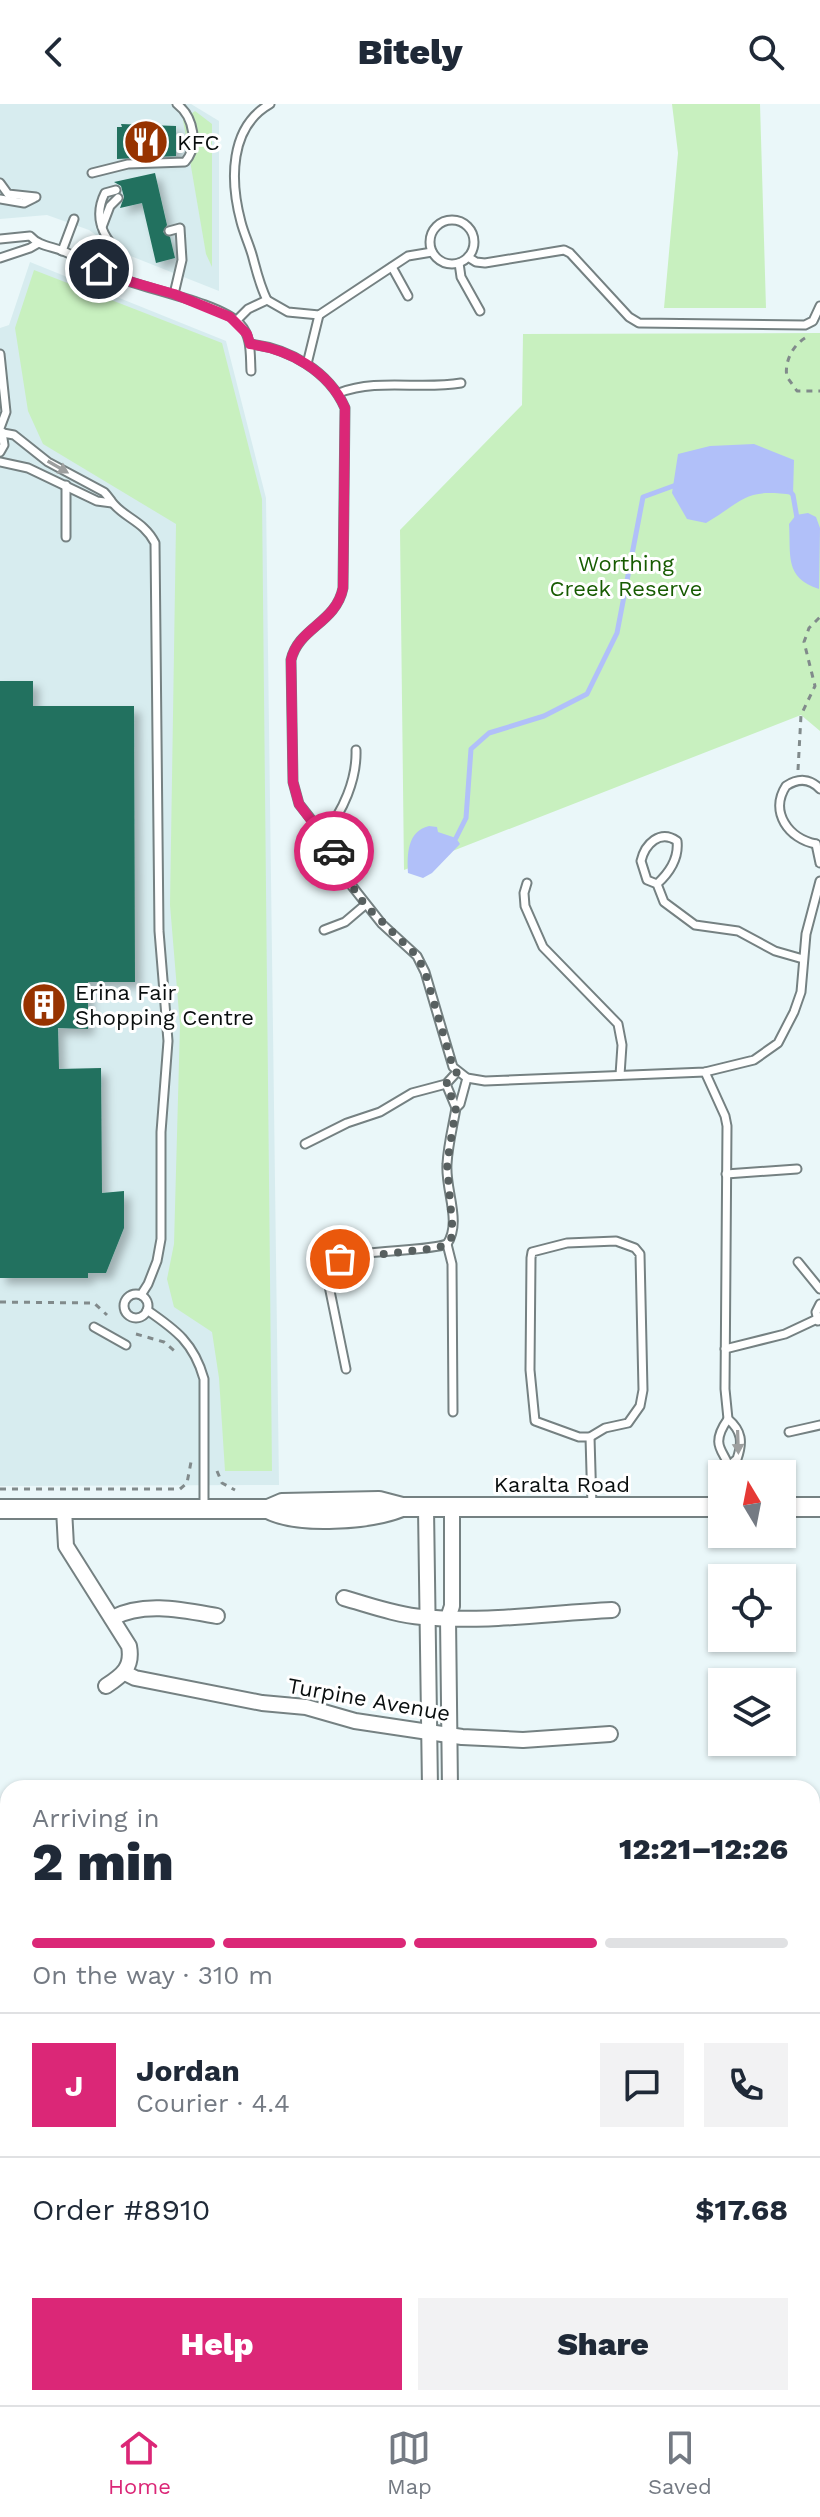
<!DOCTYPE html>
<html lang="en">
<head>
<meta charset="utf-8">
<style>
  :root { --surface:#fff; --page:#f2f2f3; --text:#1f2937; --muted:#747a83; --line:#e0e1e3; --accent:#db2777 }
  body { margin:0; font-family:"Work Sans",sans-serif; background:var(--page); color:var(--text); height:100vh; display:flex; flex-direction:column; font-size:30px; white-space:nowrap }
  * { box-sizing:border-box; margin:0 }
  p { font-size:26px; color:var(--muted) }
  .icon { flex:none; width:44px; height:44px; fill:none; stroke:currentColor; stroke-width:2; stroke-linecap:round; stroke-linejoin:round }
  .map { position:relative; flex:1; overflow:hidden }
  .details { position:absolute; left:0px; top:1676px; width:820px; height:626px; display:flex; flex-direction:column; background:var(--surface); border-radius:24px 24px 0 0; box-shadow:0 2px 6px #0004 }
  .details>* { flex:none }
  .needle { width:52px; rotate:350deg }
  .controls { position:absolute; left:708px; top:1356px; display:grid; gap:16px }
  .controls a { display:grid; place-items:center; width:88px; height:88px; border-radius:0px; background:var(--surface); box-shadow:0 2px 6px #0004; font-size:40px }
  .pin { position:absolute; display:grid; place-items:center; width:68px; height:68px; color:#fff; margin:-34px; border:4px solid #fff; border-radius:50%; box-shadow:0 2px 8px #0007 }
  .courier { position:absolute; display:grid; place-items:center; width:80px; height:80px; margin:-40px; border:6px solid #db2777; border-radius:50%; background:#fff; color:#222; box-shadow:0 2px 10px #0007 }
  .headline em { font-style:normal; font-weight:800 }
  .headline div { display:flex; flex-direction:column-reverse }
  .headline { display:flex; align-items:center; justify-content:space-between; height:136px; padding:0 32px }
  h1 { font-size:52px; font-weight:800; line-height:60px }
  .bar { display:grid; grid-template-columns:repeat(4,1fr); gap:12px 8px; align-content:center; height:96px; padding:0 32px }
  .bar i { height:10px; border-radius:6px; background:var(--line) }
  .bar .active { background:var(--accent) }
  .bar p { grid-column:span 4 }
  .line { display:flex; align-items:center; gap:20px; padding:0 32px; border-top:2px solid var(--line) }
  .line div { flex:1 }
  .round { display:grid; place-items:center; flex:none; width:84px; height:84px; border-radius:0px; background:var(--page) }
  .primary-button { display:flex; gap:16px; margin-top:auto; padding:16px 32px }
  .primary-button a { flex:1; height:92px; border-radius:0px; background:var(--accent); color:#fff; font-size:32px; font-weight:800; line-height:92px; text-align:center }
  .primary-button a+a { background:var(--page); color:var(--text) }
  header { display:flex; justify-content:space-between; align-items:center; height:104px; padding:0 32px; background:var(--surface); font-size:36px; font-weight:800 }
  .menu { display:flex; justify-content:space-around; align-items:center; height:112px; border-top:2px solid var(--line); background:var(--surface); font-size:22px; color:var(--muted) }
  .menu a { display:grid; justify-items:center; gap:4px }
  .menu .active { color:var(--accent) }
  .map>svg:first-child { display:block }
  .built { fill:#d7ecef }
  .green { fill:#c8f0bf }
  .water { fill:#b1c0f9 }
  .lines { fill:none; stroke-linecap:round; stroke-linejoin:round }
  .stream { stroke:#b1c0f9; stroke-width:5 }
  .building { fill:#21715e; filter:url(#shadow) }
  .service-casing { stroke:#758182; stroke-width:11 }
  .minor-casing { stroke:#758182; stroke-width:18 }
  .tertiary-casing { stroke:#758182; stroke-width:22 }
  .path { stroke:#818a8b; stroke-width:3; stroke-dasharray:6 6; stroke-linecap:butt }
  .service { stroke:#fff; stroke-width:7 }
  .minor { stroke:#fff; stroke-width:14 }
  .tertiary { stroke:#fff; stroke-width:18 }
  .oneway { fill:#9d9f9f }
  .done { stroke:#586060; stroke-width:8; stroke-dasharray:0 14.4 }
  .route { stroke:#db2777; stroke-width:10 }
  .labels { text-anchor:middle; stroke-width:6; stroke-linejoin:round; paint-order:stroke }
  .poi-label { font-size:22px; fill:#090e0e; stroke:#fff; text-anchor:start }
  .park-label { font-size:22px; fill:#165b01; stroke:#fff }
  .street-label { font-size:22px; fill:#090e0e; stroke:#fff }
</style>
</head>
<body>
<header><svg class="icon" aria-label="back" viewBox="0 0 24 24"><path d="M15 5l-7 7 7 7"/></svg>Bitely<svg class="icon" aria-label="search" viewBox="0 0 24 24"><circle cx="10" cy="10" r="6"/><path d="M15 15l6 6"/></svg></header>
<div class="map">
<svg width="820" height="2301" viewBox="0 0 820 2301">
  <defs>
    <filter id="shadow"><feDropShadow dx="6" dy="6" stdDeviation="4" flood-color="#0004"/></filter>
  </defs>
  <rect width="100%" height="100%" fill="#eaf7f9"/>
  <g class="built">
    <path d="M0,0h191l28,17v170l-101,-40 -29,-21 -42,-15 -47,4z"/>
    <path d="M30,158l196,79 40,157 13,987 -279,1v-1158l9,-3z"/>
  </g>
  <g class="green">
    <path d="M672,0h88l6,204h-102l14,-155z"/>
    <path d="M195,7l17,13v143l-6,-13 -23,-134z"/>
    <path d="M34,166l188,73 40,156 10,972h-47l-6,-93 -7,-46 -38,-25 -7,-28 7,-35 6,-219 -10,-120 6,-381 -133,-80 -15,-33 -13,-83z"/>
    <path d="M820,229v398l-19,-16 -397,155 -4,-340 122,-125 1,-71z"/>
    <path d="M0,1837l8,7v450h524l8,7h-540z"/>
    <path d="M820,1850v342l-8,2v-338z"/>
    <path d="M672,2294h97l-1,7h-98z"/>
  </g>
  <g class="water">
    <path d="M754,340l40,16 -1,35c-49,-7 -48,5 -87,28l-19,-4 -15,-26 6,-39 32,-8z"/>
    <path d="M808,409l8,4 4,11 -1,61c-35,-11 -28,-34 -30,-65l7,-9z"/>
    <path d="M429,722l8,1 1,5 18,6 4,6 -28,29 -9,5 -15,-5c-1,-18 -1,-42 21,-47z"/>
  </g>
  <g class="lines">
    <g class="stream">
      <path d="M789,386l4,5 4,23"/>
      <path d="M456,734l10,-20 5,-69 18,-16 55,-17 43,-22 30,-61 26,-136 33,-12"/>
    </g>
  </g>
  <g class="building">
    <path d="M121,20l55,2v30l-59,3v-32h5z"/>
    <path d="M155,69l12,52 -4,7 7,5 5,21 -19,5 -14,-60 -22,5 4,-11 -3,-11 -7,-4z"/>
    <path d="M0,577h33v25h101l1,276h-47v47l-30,-1 1,41 42,-1 1,125 22,-2v37l-18,45h-18v5h-88z"/>
  </g>
  <g class="lines">
    <g class="service-casing">
      <g id="service">
        <path d="M92,69l36,-9 57,-2c14,-16 9,-45 -8,-58"/>
        <path d="M0,79l8,11 28,3"/>
        <path d="M0,95l24,4 10,-5"/>
        <circle cx="452" cy="138" r="22"/>
        <path d="M102,123l8,-21 8,-8"/>
        <path d="M169,127l11,-3 2,32 -8,34"/>
        <path d="M0,135l30,-3c9,10 20,10 33,15 23,10 44,22 68,31 26,9 91,23 109,42 12,13 10,30 11,47"/>
        <path d="M62,147l12,-32"/>
        <path d="M468,153l8,5 9,1 79,-13 6,3 59,64 10,6 166,2 8,-4 7,-15"/>
        <path d="M0,154l30,-10 7,-4"/>
        <path d="M459,159l2,14 19,34"/>
        <path d="M392,163l16,29"/>
        <path d="M111,170l7,-23c-17,-16 -24,-36 -13,-58l11,-3"/>
        <path d="M267,196c-7,-14 -10,-27 -14,-42 -3,-12 -9,-24 -12,-36 -11,-41 -12,-95 29,-118"/>
        <path d="M236,217l12,-12 19,-9 21,12 31,3 89,-59 24,-4"/>
        <path d="M250,240c38,4 79,27 95,64l-2,180c-7,35 -45,40 -52,72l2,122 6,22 33,42 20,40 30,38 35,32 8,16 28,95 14,11 18,3 220,-9 49,-12 24,-17 16,-31 7,-20 5,-58 14,-53"/>
        <path d="M0,250l6,58 -6,16"/>
        <path d="M307,260l12,-49"/>
        <path d="M339,289c39,-15 81,-3 122,-10"/>
        <path d="M3,329l11,2 34,27 56,30c3,3 5,6 8,10 12,16 32,19 43,41l4,388 9,110 -7,91v107l-4,22 -9,23 -7,11"/>
        <path d="M0,348l4,-7 -2,-13"/>
        <path d="M0,358l28,6 69,33 15,2"/>
        <path d="M66,433v-52"/>
        <path d="M324,730c19,-22 33,-55 32,-84"/>
        <path d="M816,740c-27,-5 -47,-32 -30,-58 12,-8 24,-8 34,3"/>
        <path d="M816,740l4,19"/>
        <path d="M527,779l-3,10 1,13 18,41 75,77 4,21 -2,30"/>
        <path d="M657,780c12,-11 22,-26 20,-43 -17,-12 -32,3 -36,20l6,19 10,4 7,18 31,23 43,6 37,20 28,8"/>
        <path d="M324,826l21,-8 20,-17"/>
        <path d="M705,968l20,44 2,10 -2,263 3,30c14,12 15,23 9,40l-7,6"/>
        <path d="M446,980l10,24"/>
        <path d="M305,1040l42,-21 33,-11 32,-19 34,-9 11,-12"/>
        <path d="M726,1070l71,-5"/>
        <path d="M616,1137l19,7 5,6 3,136 -3,16 -12,17 -23,5 -15,9h-11l-44,-16 -5,-51 1,-112 1,-6 35,-9z"/>
        <path d="M447,1140l5,20 1,148"/>
        <path d="M798,1158l22,27"/>
        <circle cx="136" cy="1202" r="12"/>
        <path d="M147,1206c29,20 47,33 57,69v129"/>
        <path d="M818,1217l-2,-9 4,-8"/>
        <path d="M94,1223l32,18"/>
        <path d="M725,1245l60,-15 32,-15"/>
        <path d="M346,1265l-17,-83 6,-23c15,-15 86,-10 112,-19 15,-22 -2,-54 0,-80 1,-19 6,-38 9,-56l4,-4 7,-26"/>
        <path d="M728,1315c-22,31 2,33 2,55"/>
        <path d="M789,1328l31,-7"/>
        <path d="M590,1333l2,70"/>
      </g>
    </g>
    <g class="minor-casing">
      <g id="minor">
        <path d="M426,1404l4,280"/>
        <path d="M64,1405l2,37 63,100c4,21 -6,29 -23,40"/>
        <path d="M344,1494c25,7 52,17 78,19 63,6 127,-4 190,-7"/>
        <path d="M112,1514c32,-17 71,-8 105,-2"/>
        <path d="M125,1569l10,5 127,25 44,4 49,14 107,16 61,3 87,-6"/>
        <path d="M450,1684l-2,-170 4,-12v-98"/>
        <path d="M0,1793l8,8"/>
        <path d="M572,2294l11,7"/>
        <path d="M624,2301l11,-7"/>
      </g>
    </g>
    <g class="tertiary-casing">
      <g id="tertiary">
        <path d="M782,1403h38"/>
        <path d="M0,1405h268l14,-6 97,-2 23,6h320"/>
        <path d="M268,1405c30,16 102,11 134,-2"/>
      </g>
    </g>
    <g class="path">
      <path d="M805,234c-13,8 -21,25 -18,39l10,14h23"/>
      <path d="M798,666l3,-55 14,-29 -11,-44 5,-14 11,-11"/>
      <path d="M0,1198l94,1 13,12"/>
      <path d="M136,1230l28,8 14,12"/>
      <path d="M217,1367l5,12 13,7"/>
      <path d="M0,1385h180"/>
      <path d="M180,1385l7,-6 4,-21"/>
      <path d="M0,2243l8,15"/>
      <path d="M27,2294l4,7"/>
    </g>
    <use href="#service" class="service"/>
    <use href="#minor" class="minor"/>
    <use href="#tertiary" class="tertiary"/>
  </g>
  <defs><path id="oneway-solid" d="M-6-.8H1V-3.2L6.5 0L1 3.2V.8H-6Z" transform="scale(2)"/></defs>
  <g class="oneway">
    <use href="#oneway-solid" transform="translate(58 363) rotate(30)"/>
    <use href="#oneway-solid" transform="translate(738 1338) rotate(88)"/>
  </g>
  <g class="lines">
    <path class="done" d="M334,747l18,35 13,19 52,51 8,16 28,95 4,5 -11,12 10,24 -9,56 6,71 -6,9 -10,4 -97,11"/>
    <path class="route" d="M99,165l33,13 42,12 56,23 17,17 3,10c39,5 79,27 95,64l-2,180c-7,35 -45,40 -52,72l2,122 6,22 35,47"/>
  </g>
  <defs>
    <g id="restaurant-disc" transform="scale(2.3)"><circle r="9.5" fill="#973300" stroke="#fff"/><path d="M-5-6h1v4h1v-4h1v4h1v-4h1v5L-1.5 .5V6h-2V.5L-5-1ZM5-6V6H3V1.5H1.5Q1.5-4 5-6Z" fill="#fff"/></g>
    <g id="building-disc" transform="scale(2.3)"><circle r="9.5" fill="#973300" stroke="#fff"/><path d="M-4-6H4V6H1V3H-1V6H-4ZM-2.5-4.3h1.7v1.8h-1.7ZM.8-4.3h1.7v1.8H.8ZM-2.5-1h1.7V.8h-1.7ZM.8-1h1.7V.8H.8Z" fill="#fff"/></g>
  </defs>
  <g fill-rule="evenodd">
    <use href="#restaurant-disc" x="146" y="38"/>
    <use href="#building-disc" x="44" y="901"/>
  </g>
  <g class="labels">
    <g class="poi-label">
      <text x="177" y="46">KFC</text>
      <text x="75" y="896">Erina Fair<tspan x="75" dy="25">Shopping Centre</tspan></text>
    </g>
    <g class="park-label">
      <text x="626" y="467">Worthing<tspan x="626" dy="25">Creek Reserve</tspan></text>
    </g>
    <g class="street-label">
      <text x="562" y="1388">Karalta Road</text>
      <text transform="translate(369 1595) rotate(10)" y="8">Turpine Avenue</text>
    </g>
  </g>
</svg>
<div class="controls">
<a><svg class="needle" viewBox="-14 -14 28 28"><path d="M0-13l5 13h-10z" fill="#e53935"/><path d="M0 13l5-13h-10z" fill="#747a83"/></svg></a>
<a><svg class="icon" aria-label="locate" viewBox="0 0 24 24"><circle cx="12" cy="12" r="6"/><path d="M12 2v4M12 18v4M2 12h4M18 12h4"/></svg></a>
<a><svg class="icon" aria-label="layers" viewBox="0 0 24 24"><path d="M12 4l9 5-9 5-9-5zM3 14l9 5 9-5"/></svg></a>
</div>
<div class="pin" style="left:340px;top:1155px;background:#ea580c"><svg class="icon" aria-label="bag" viewBox="0 0 24 24"><path d="M5 8h14l-1 12H6zM9 8a3 3 0 0 1 6 0"/></svg></div>
<div class="pin" style="left:99px;top:165px;background:#1f2937"><svg class="icon" aria-label="home" viewBox="0 0 24 24"><path d="M3 11l9-7 9 7M6 9v11h12V9"/></svg></div>
<div class="courier" style="left:334px;top:747px"><svg class="icon" aria-label="car" viewBox="0 0 24 24"><path d="M5 17H2v-5l4-1 3-4h7l3 4 3 1v5h-3M9 17h6M6 11h13"/><circle cx="7" cy="17" r="2"/><circle cx="17" cy="17" r="2"/></svg></div>
<section class="details">
<div class="headline"><div><h1>2 min</h1><p>Arriving in</p></div><em>12:21–12:26</em></div>
<div class="bar"><i class="active"></i><i class="active"></i><i class="active"></i><i></i><p>On the way · 310 m</p></div>
<div class="line" style="height:144px"><b class="round" style="background:var(--accent);color:#fff">J</b><div><b>Jordan</b><p>Courier · 4.4</p></div><a class="round"><svg class="icon" aria-label="chat" viewBox="0 0 24 24"><path d="M4 5h16v11H9l-5 4z"/></svg></a><a class="round"><svg class="icon" aria-label="phone" viewBox="0 0 24 24"><path d="M5 4h4l2 5-3 2q2 4 5 5l2-3 5 2v4C11 20 4 13 5 4z"/></svg></a></div>
<div class="line" style="height:104px"><div>Order #8910</div><b>$17.68</b></div>
<div class="primary-button"><a>Help</a><a>Share</a></div>
</section>
</div>
<nav class="menu">
<a class="active"><svg class="icon" aria-label="home" viewBox="0 0 24 24"><path d="M3 11l9-7 9 7M6 9v11h12V9"/></svg>Home</a>
<a><svg class="icon" aria-label="map" viewBox="0 0 24 24"><path d="M3 6l6-2 6 2 6-2v14l-6 2-6-2-6 2zM9 4v14M15 6v14"/></svg>Map</a>
<a><svg class="icon" aria-label="saved" viewBox="0 0 24 24"><path d="M7 4h10v16l-5-4-5 4z"/></svg>Saved</a>
</nav>
</body>
</html>
